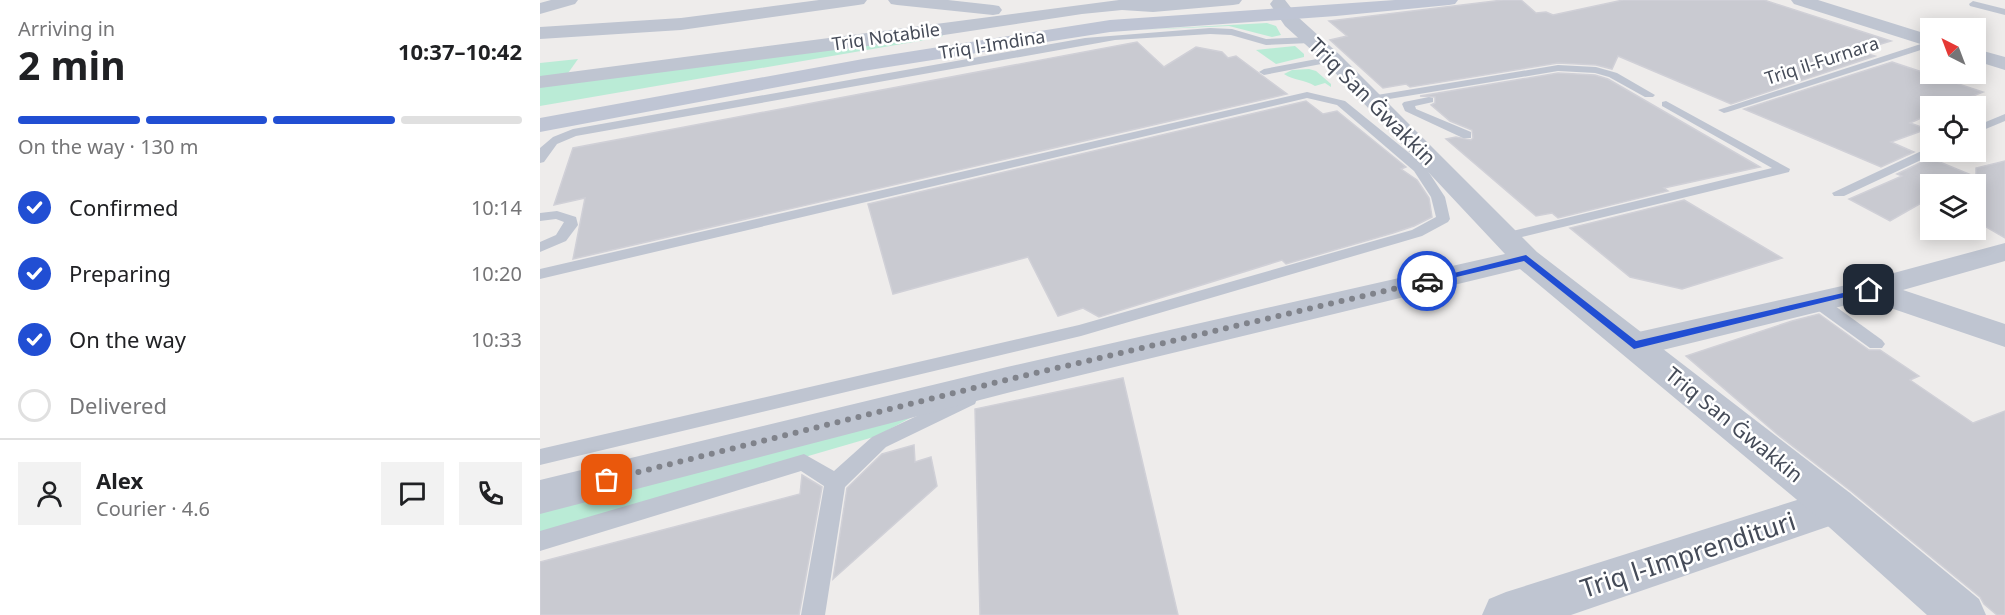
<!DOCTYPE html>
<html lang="en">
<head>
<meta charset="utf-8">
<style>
  :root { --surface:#fff; --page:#f2f2f2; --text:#202124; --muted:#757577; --line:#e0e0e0; --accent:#214ed3 }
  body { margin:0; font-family:"Noto Sans",sans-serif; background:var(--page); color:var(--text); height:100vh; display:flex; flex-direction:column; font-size:22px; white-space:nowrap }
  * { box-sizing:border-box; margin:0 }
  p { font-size:20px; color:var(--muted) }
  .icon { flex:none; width:33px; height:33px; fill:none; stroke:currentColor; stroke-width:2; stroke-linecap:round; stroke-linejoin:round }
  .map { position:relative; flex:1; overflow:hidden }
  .details { display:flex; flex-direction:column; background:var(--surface); width:540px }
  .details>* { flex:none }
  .needle { width:39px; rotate:318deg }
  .buttons { position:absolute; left:1380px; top:18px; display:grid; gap:12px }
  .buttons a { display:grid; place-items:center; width:66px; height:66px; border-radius:0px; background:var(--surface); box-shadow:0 3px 15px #0003; font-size:30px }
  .pin { position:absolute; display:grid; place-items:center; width:51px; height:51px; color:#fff; margin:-26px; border-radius:12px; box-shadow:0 3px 9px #0006 }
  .courier { position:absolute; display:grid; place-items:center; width:60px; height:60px; margin:-30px; border:4px solid #214ed3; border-radius:50%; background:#fff; color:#222; box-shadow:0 2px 8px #0007 }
  .summary em { font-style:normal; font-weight:700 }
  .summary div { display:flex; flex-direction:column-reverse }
  .summary { display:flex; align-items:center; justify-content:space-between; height:102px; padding:0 18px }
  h1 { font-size:39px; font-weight:700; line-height:45px }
  .bar { display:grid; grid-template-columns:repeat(4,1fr); gap:9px 6px; align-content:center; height:72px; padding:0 18px }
  .bar i { height:8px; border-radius:4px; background:var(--line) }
  .bar .selected { background:var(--accent) }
  .bar p { grid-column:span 4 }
  .line { display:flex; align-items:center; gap:15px; padding:0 18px; border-top:2px solid var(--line) }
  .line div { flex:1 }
  .round { display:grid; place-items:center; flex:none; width:63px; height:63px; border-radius:0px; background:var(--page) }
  ol { padding:0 18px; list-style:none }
  li { display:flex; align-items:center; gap:18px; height:66px }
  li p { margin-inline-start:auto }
  li .icon { padding:6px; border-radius:50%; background:var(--accent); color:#fff; stroke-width:4 }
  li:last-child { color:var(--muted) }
  li i { width:33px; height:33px; border:3px solid var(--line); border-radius:50% }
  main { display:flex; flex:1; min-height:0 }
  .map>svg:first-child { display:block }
  .green { fill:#baebd6 }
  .building { fill:#c9cad1; stroke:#d0d0d7; stroke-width:1.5 }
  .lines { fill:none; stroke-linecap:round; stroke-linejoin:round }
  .service { fill:#bfc5d1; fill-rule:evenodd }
  .minor { fill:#bfc5d1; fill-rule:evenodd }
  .tertiary { fill:#bfc5d1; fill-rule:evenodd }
  .secondary { fill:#bfc5d4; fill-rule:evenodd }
  .route { fill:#214ed3 }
  .done { stroke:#80838b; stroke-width:6; stroke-dasharray:0 10.8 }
  .labels { text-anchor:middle; stroke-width:5; stroke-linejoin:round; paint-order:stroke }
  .far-street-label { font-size:18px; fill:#454b58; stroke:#fff }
  .street-label { font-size:21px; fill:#454b58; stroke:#fff }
  .near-street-label { font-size:26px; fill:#454b58; stroke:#fff }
</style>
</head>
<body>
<main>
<section class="details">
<div class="summary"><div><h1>2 min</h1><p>Arriving in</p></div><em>10:37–10:42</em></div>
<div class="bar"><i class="selected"></i><i class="selected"></i><i class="selected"></i><i></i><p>On the way · 130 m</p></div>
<ol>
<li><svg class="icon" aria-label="check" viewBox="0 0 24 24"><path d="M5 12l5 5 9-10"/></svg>Confirmed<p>10:14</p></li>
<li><svg class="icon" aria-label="check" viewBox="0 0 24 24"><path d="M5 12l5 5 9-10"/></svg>Preparing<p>10:20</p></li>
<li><svg class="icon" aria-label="check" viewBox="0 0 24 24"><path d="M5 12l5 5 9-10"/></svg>On the way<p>10:33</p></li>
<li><i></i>Delivered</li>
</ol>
<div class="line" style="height:108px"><a class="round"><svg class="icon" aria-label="person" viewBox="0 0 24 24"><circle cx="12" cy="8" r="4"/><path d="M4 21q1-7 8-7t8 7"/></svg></a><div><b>Alex</b><p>Courier · 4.6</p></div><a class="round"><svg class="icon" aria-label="chat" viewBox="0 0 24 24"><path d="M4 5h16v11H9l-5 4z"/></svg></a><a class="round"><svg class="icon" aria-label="phone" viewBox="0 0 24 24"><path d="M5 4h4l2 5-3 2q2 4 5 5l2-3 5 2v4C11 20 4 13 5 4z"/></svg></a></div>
</section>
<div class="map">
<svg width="1465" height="615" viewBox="0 0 1465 615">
  <rect width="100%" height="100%" fill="#eeeceb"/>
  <g class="green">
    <path d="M727,23l9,3 5,9 -9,2 -43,-11 -92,4z"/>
    <path d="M402,35l1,1 -18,4 -385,66v-19z"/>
    <path d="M755,46l9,8v3l-28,7 -20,-14z"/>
    <path d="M38,59l-12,17 -26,3v-16z"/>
    <path d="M769,69l7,2 15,13v3l-6,-4 -10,3c-11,-7 -21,-5 -31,-12l8,-4z"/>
    <path d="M372,417l-35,19 -337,98v-24z"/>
  </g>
  <g class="building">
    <path d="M963,0h18l15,13 10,-1 7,3 70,-15h141l127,41 -33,10 17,5 -144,48 -113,-48 -6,13 -16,-4 -38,-2 -148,24 -4,-3 -23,4 -53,-48 17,-4 -18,-15z"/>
    <path d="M597,42l27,25 32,-20 26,5 6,6 8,-2 51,38 -714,165 12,-61 -31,7 19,-57z"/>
    <path d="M1352,62l91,30 -35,14h-18v8l-20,9 17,6 -36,13 23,10 -33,15 -137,-58z"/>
    <path d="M1018,73l37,2 13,4 152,88 -96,21 4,3 -110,27 -6,-5 -16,3 -90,-77 10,-2 15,3 2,-2 -1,-8 -22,-9 -19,-16 4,-2v-6l-15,-1z"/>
    <path d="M766,101l17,13 14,-3 69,56 -5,2 16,11 12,18 3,19 -18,9 -21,7 -107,31 -4,-4 -183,57 -16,-9 -25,8 -30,-59 -135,37 -25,-90z"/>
    <path d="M1390,158l46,19v-9l29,-7v77l-29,-17v-37h-46v14l-40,23 -41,-22 53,-23 -5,-2z"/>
    <path d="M1144,200l98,58 -100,31 -52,-12 -60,-49z"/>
    <path d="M1279,314l50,36h11l39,26 -9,4 63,43 32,-12v204h-8l-13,-11 -4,-7 -129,-106 -74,-57 -91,-78 106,-35z"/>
    <path d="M583,378l55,237h-198l-5,-206z"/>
    <path d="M374,445l1,17 16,-5 6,29 -104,93 14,-91 35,-34z"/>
    <path d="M262,475l20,12 -23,128h-259v-53l260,-68z"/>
  </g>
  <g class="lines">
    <g class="service">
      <path d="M1433,1l32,8v6l-35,-9 -1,-2z"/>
      <path d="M670,28l22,1 34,10 44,-2 5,3 -5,3 -44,2 -35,-10 -21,-1 -95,6 -539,96 -19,8 -13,18 -4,1v-15l13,-11 20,-8 512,-91z"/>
      <path d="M1390,41v6l-202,65 -4,1 -6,-3z"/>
      <path d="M793,56l4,1v4l-73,14 -5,-3 5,-3z"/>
      <path d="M1018,65l38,2 21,6 38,22 -2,2h-8l-36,-20 -14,-4 -37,-2 -187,31 -6,-3 6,-3z"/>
      <path d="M767,92l38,9 79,64 21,32 5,22 -2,3 -26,14 -341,100 -541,129v-16l539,-124 333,-95 24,-13 -5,-20 -17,-26 -77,-66 -30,-7 -767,181v-10z"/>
      <path d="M889,97l4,1v4l-18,4 1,3 55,23v6h-8l-58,-27 -3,-7 2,-2z"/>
      <path d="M1126,101l124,68 -1,3 -284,69 -5,-1 -2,-3 2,-3 272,-66 -110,-62v-4z"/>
      <path d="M1465,114v7l-29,12v-7z"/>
      <path d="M1390,147v5h6l-2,2 -90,42h-10l-2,-3z"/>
      <path d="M17,211l19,6 2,8 -12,16 -26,11v-10l16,-7 8,-13 -8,-3 -16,2v-8z"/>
      <path d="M1278,297l6,1 58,42 3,4 -3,4h-12l-58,-42 -2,-4z"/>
      <path d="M428,392l7,2 2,5 -2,5 -89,43 -41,40 -20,128h-24l23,-129 -23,-15 -261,80v-20l264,-77 30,17 38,-34z"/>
    </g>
    <g class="minor">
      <path d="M11,0h27l-3,4 -35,10v-11z"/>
      <path d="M279,0h48l-3,4 -6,1 -177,25 -141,9v-12l141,-9z"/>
      <path d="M348,0h60l45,5 6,1 3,4 -3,4 -6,1 -96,-10 -6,-1z"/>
      <path d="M579,0h123l-3,4 -6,1 -80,7 -31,-2 -40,4 -184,28 -358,46v-12z"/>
      <path d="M1251,0h27l112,35v12l-136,-43z"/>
      <path d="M1436,49l29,8v13l-29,-9z"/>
      <path d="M1465,243v18l-102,29 102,34v23l-138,-47 -233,57 -12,-4 -5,-8 5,-8 12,-4 230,-52z"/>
      <path d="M1295,488l15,5 7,13 -7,13 -279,96h-89l7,-16 17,-7z"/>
    </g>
    <path class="tertiary" d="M733,0h12l14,18 41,37 197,197 313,241 129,106 7,16h-59l-107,-96 -300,-250 -513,124 -467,121v-34l467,-113 498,-113 -179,-191 -41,-37 -15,-22z"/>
    <path class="secondary" d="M855,0h63l-3,4 -6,1 -113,11 -226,16 -247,39 -323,61v-14l323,-59 247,-39z"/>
  </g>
  <path class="route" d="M986,255l110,86 233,-54 5,3 -240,59 -110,-88 -97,23 -5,-3z"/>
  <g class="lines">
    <path class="done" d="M67,480l399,-100 421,-99"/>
  </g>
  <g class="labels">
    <g class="far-street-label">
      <text transform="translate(346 37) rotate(-8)" y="6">Triq Notabile</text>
      <text transform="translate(452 45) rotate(-9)" y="6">Triq l-Imdina</text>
      <text transform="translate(1282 61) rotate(-18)" y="6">Triq il-Furnara</text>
    </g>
    <g class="street-label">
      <text transform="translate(832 102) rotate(45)" y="7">Triq San Ġwakkin</text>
      <text transform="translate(1194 425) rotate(39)" y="7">Triq San Ġwakkin</text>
    </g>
    <g class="near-street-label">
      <text transform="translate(1148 555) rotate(-18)" y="9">Triq l-Imprendituri</text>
    </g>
  </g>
</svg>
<div class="buttons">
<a><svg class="needle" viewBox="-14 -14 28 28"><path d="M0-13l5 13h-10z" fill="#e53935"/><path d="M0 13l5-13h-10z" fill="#757577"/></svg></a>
<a><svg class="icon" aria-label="locate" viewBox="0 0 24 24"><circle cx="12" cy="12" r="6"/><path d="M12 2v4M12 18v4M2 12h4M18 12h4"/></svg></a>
<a><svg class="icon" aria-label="layers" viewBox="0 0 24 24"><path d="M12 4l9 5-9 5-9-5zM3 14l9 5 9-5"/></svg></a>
</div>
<div class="pin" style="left:67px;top:480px;background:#ea580c"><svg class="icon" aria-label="bag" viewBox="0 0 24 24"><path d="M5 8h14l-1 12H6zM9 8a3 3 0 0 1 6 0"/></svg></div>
<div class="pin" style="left:1329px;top:290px;background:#1f2937"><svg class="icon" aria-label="home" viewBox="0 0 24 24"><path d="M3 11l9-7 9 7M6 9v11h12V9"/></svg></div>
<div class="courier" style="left:887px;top:281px"><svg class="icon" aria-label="car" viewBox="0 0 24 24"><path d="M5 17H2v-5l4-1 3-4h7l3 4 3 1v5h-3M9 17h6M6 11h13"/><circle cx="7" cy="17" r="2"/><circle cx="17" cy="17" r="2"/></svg></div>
</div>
</main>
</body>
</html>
